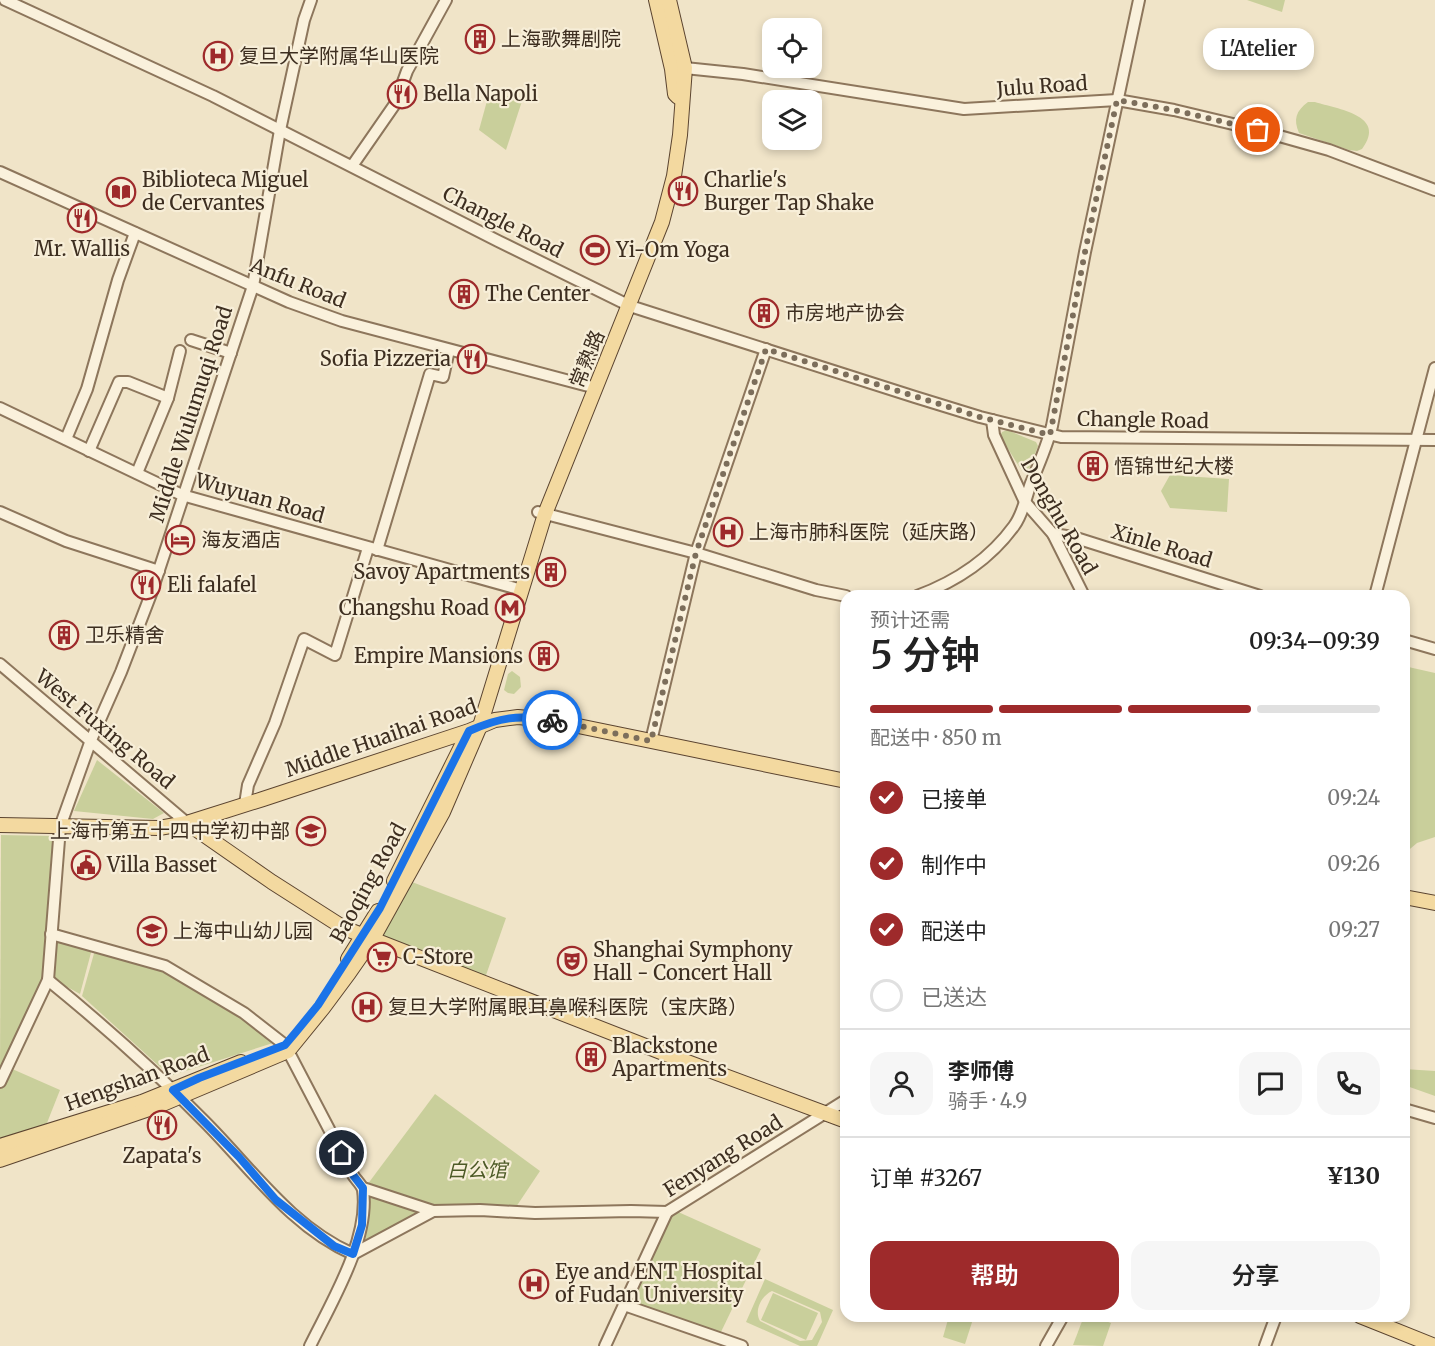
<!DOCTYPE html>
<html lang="zh">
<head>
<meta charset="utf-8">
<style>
  :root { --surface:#fff; --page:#f6f6f6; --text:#222; --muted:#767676; --line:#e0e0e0; --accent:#9e2a2b }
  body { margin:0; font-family:Merriweather,"Noto Sans SC",serif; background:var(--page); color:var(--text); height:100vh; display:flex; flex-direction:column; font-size:22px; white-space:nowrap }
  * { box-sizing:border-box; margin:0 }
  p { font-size:20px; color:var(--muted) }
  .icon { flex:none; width:33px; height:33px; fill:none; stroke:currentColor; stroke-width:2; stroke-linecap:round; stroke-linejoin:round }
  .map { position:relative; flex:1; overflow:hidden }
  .details { position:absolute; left:840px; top:590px; width:570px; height:732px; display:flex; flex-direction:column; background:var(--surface); border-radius:18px; box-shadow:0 3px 9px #0003 }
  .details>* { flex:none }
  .controls { position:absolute; left:762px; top:18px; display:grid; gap:12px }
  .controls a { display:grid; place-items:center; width:60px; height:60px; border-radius:12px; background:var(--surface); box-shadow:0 3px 9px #0003; font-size:30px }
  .pin { position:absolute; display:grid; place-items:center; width:51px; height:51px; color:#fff; margin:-26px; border:3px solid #fff; border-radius:50%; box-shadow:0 2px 6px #0007 }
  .courier { position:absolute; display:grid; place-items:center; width:60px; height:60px; margin:-30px; border:4px solid #1a73e8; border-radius:50%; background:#fff; color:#222; box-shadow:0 2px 8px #0007 }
  .bubble { position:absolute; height:42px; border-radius:18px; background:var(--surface); box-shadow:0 3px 9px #0003; font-size:20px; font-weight:600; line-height:42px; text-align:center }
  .head em { font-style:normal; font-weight:600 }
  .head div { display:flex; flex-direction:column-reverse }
  .head { display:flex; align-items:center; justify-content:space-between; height:102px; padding:0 30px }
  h1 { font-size:39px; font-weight:600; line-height:45px }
  .bar { display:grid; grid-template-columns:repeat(4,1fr); gap:9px 6px; align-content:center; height:72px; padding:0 30px }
  .bar i { height:8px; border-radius:4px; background:var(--line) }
  .bar .current { background:var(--accent) }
  .bar p { grid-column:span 4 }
  .line { display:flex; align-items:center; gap:15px; padding:0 30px; border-top:2px solid var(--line) }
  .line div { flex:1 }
  .round { display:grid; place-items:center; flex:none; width:63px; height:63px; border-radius:18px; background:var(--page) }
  ol { padding:0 30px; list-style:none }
  li { display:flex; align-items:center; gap:18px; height:66px }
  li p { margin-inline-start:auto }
  li .icon { padding:6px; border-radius:50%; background:var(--accent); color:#fff; stroke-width:4 }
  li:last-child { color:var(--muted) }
  li i { width:33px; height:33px; border:3px solid var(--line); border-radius:50% }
  .primary-button { display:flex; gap:12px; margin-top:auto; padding:12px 30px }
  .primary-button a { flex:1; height:69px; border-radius:18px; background:var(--accent); color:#fff; font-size:24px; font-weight:600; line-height:69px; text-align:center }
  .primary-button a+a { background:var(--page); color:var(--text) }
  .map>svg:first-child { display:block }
  .green { fill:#c9cf9b; fill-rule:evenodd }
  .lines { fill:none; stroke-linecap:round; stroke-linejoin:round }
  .minor-casing { stroke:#8d765c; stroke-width:14 }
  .major-casing { stroke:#5b4430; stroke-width:16 }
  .minor { stroke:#faf1dc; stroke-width:10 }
  .major { stroke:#f3d9a0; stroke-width:14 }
  .done { stroke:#7c6e5b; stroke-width:6; stroke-dasharray:0 10.8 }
  .route { stroke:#1a73e8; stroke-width:8 }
  .labels { text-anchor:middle; stroke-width:4.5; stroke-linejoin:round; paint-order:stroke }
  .poi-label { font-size:20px; fill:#3d2e20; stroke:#f7eed8; text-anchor:start }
  .street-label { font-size:20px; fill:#3d2e20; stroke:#f7eed8 }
  .park-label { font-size:20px; font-style:italic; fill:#4d5a26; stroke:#f7eed8 }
</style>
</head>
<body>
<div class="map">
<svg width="1435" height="1346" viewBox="0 0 1435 1346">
  <rect width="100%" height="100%" fill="#f0e4c8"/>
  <g class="green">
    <path d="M1247,0h38l-3,12z"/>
    <path d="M490,90l32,11 -16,49 -27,-20z"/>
    <path d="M1308,102h7c22,7 73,13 47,47l-5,2 -8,-1 -50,-17c-6,-14 -3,-22 9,-31z"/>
    <path d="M1007,430l29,12 2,4 -8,21 -4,4h-4l-22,-35 2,-4z"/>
    <path d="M1170,475l59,4 -2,33 -57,-4 -9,-17z"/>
    <path d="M1404,666l31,7v164l-18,6 -13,11z"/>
    <path d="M512,671l8,6 1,10 -7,7 -6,-1 -4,-3 4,-16z"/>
    <path d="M97,760l67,53 -11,6 -79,-8z"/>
    <path d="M1,835l52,1 -10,142 -43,93z"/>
    <path d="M412,882l94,36 -21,60 -107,-42z"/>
    <path d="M54,940l38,9 -12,45 -27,-15z"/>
    <path d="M95,950l71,21 75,47 32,25 -103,33 -88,-80z"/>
    <path d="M10,1068l50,22 -15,38 -45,15v-54z"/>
    <path d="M1404,1069l31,2v25l-31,-11z"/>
    <path d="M435,1094l105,77 -24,36 -85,-2 -64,-20z"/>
    <path d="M370,1194l51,17 -60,34z"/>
    <path d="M676,1211l85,38 -41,85 -91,-32 41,-88z"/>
    <path d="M765,1279l68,31 -16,36h-17l-54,-24zM772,1291l48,21 2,10 -10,18 -12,1 -40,-20c-6,-10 1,-25 12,-30z"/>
    <path d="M773,1293l45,20 -12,27 -45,-20z"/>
    <path d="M949,1316h25l-9,28 -22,-7z"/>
    <path d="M1084,1316h8l19,7 -8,23 -30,-1z"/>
  </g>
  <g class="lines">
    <g class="minor-casing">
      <g id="minor">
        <path d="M5,0l208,96 285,145 132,65 285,91 65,20 81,20 374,3"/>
        <path d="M678,69l7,-1 58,6 221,35 153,-9 57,10 84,20 71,20 106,40"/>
        <path d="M352,166l43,-62 12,-33 39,-71"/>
        <path d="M0,172l289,130 53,19 254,67"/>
        <path d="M191,340l40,13"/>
        <path d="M0,408l182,87 340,95"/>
        <path d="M992,420l2,15 31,67 28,32 31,62"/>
        <path d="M66,439l21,-50 31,-109 17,-47"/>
        <path d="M89,451l30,-69h9l40,16"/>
        <path d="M137,473l31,-75 12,-47"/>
        <path d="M0,512l66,29 93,30"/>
        <path d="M538,512l158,41 120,37 30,6"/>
        <path d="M1053,534l20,3 187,59"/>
        <path d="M377,550l53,-176 13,3 6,-27"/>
        <path d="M917,596c38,-14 73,-37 97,-70 9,-12 12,-29 17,-43 8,-19 16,-37 21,-57l33,-174 54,-252"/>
        <path d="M1375,596l60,-228"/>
        <path d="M1404,640l31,9"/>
        <path d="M0,664l187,159"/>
        <path d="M651,741l45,-188 70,-204"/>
        <path d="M245,804l3,-19 27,-62 29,-84 31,16 33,-107"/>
        <path d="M51,934l114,32 79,47 41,32 68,130c3,5 9,10 10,15 7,49 -32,113 -53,156"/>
        <path d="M48,980c54,44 107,91 156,141 47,47 87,106 149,133"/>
        <path d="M0,1082l48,-102 12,-153 31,-87 30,-68 30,-78 102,-308 27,-156 24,-110 7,-20"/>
        <path d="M1404,1109l31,9"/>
        <path d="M363,1188l70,23 47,-1 55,3 96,-2 36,1 179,-112"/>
        <path d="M353,1254l80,-43"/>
        <path d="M624,1305l118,41"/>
        <path d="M605,1346l62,-134"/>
        <path d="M1046,1346l17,-30"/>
        <path d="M1265,1346l11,-30"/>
      </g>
    </g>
    <g class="major-casing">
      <g id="major">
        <path d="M656,0l16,69 3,25 3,3"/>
        <path d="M187,823l85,59 72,46 327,128 175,65"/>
        <path d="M0,825l159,3 28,-5 76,-24 206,-68 26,-11 23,-3 31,3 297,61"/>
        <path d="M394,881l68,-136"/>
        <path d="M1404,897l31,6"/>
        <path d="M348,959l30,-48"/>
        <path d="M0,1146l142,-44 99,-40"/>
        <path d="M0,1160l158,-54 130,-55 35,-43 26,-35 23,-33 71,-128 37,-86 65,-212 117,-292 12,-46 6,-41 5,-67 -16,-68"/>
        <path d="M1360,1316l75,30"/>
      </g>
    </g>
    <use href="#minor" class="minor"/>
    <use href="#major" class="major"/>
  </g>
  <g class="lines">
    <path class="done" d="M552,720l99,21 45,-188 70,-204 214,68 70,18 35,-183 32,-152 57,10 84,20"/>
    <path class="route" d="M342,1153l11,22 10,13 -1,37 -9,29 -19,-8 -58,-46 -37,-43 -66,-67 26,-12 86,-33 11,-13 22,-27 62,-97 89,-177c32,-14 48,-16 83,-11"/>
  </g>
  <defs>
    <g id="building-ring" transform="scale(1.5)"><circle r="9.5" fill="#f7eed8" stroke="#9e2a2b" stroke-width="1.5"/><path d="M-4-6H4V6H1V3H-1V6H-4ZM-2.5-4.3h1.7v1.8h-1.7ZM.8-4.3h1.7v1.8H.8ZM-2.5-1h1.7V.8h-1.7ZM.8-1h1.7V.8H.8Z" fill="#9e2a2b"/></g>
    <g id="hospital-ring" transform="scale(1.5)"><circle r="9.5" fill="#f7eed8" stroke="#9e2a2b" stroke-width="1.5"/><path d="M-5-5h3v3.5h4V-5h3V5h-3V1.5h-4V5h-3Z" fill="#9e2a2b"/></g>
    <g id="restaurant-ring" transform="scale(1.5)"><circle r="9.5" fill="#f7eed8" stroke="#9e2a2b" stroke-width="1.5"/><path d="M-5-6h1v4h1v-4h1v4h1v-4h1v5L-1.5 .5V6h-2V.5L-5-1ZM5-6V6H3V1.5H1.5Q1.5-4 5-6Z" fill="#9e2a2b"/></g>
    <g id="library-ring" transform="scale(1.5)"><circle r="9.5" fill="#f7eed8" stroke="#9e2a2b" stroke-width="1.5"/><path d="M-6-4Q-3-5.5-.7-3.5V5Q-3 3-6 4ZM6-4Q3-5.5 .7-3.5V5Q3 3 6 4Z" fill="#9e2a2b"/></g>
    <g id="stadium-ring" transform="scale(1.5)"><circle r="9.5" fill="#f7eed8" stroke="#9e2a2b" stroke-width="1.5"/><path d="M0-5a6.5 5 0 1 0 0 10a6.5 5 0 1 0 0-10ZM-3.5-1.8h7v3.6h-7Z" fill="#9e2a2b"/></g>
    <g id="hotel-ring" transform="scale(1.5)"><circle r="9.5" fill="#f7eed8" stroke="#9e2a2b" stroke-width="1.5"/><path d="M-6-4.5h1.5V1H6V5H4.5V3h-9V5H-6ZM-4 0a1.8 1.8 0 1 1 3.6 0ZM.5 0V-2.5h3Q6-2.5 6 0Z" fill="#9e2a2b"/></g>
    <g id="metro-ring" transform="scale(1.5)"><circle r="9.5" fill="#f7eed8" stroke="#9e2a2b" stroke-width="1.5"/><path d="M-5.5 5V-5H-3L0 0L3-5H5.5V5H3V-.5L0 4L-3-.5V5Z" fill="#9e2a2b"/></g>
    <g id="school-ring" transform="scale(1.5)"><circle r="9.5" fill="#f7eed8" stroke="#9e2a2b" stroke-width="1.5"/><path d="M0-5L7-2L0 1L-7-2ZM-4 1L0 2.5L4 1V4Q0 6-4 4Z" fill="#9e2a2b"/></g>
    <g id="civic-ring" transform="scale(1.5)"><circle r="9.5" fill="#f7eed8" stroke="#9e2a2b" stroke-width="1.5"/><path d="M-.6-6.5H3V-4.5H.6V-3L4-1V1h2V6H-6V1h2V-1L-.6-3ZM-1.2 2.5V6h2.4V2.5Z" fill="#9e2a2b"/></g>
    <g id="supermarket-ring" transform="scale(1.5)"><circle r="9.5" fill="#f7eed8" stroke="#9e2a2b" stroke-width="1.5"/><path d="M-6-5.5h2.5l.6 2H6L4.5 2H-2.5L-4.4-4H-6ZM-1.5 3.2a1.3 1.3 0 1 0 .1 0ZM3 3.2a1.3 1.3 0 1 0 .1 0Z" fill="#9e2a2b"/></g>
    <g id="theatre-ring" transform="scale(1.5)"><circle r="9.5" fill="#f7eed8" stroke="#9e2a2b" stroke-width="1.5"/><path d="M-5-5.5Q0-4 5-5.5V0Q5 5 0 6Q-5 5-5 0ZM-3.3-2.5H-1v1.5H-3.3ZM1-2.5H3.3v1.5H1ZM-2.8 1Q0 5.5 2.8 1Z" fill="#9e2a2b"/></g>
  </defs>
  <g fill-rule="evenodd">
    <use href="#building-ring" x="480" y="39"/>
    <use href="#hospital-ring" x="218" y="56"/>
    <use href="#restaurant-ring" x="402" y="94"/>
    <use href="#restaurant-ring" x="683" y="191"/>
    <use href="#library-ring" x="121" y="192"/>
    <use href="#restaurant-ring" x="82" y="218"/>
    <use href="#stadium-ring" x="595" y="250"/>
    <use href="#building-ring" x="464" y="294"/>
    <use href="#building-ring" x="764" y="313"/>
    <use href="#restaurant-ring" x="472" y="359"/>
    <use href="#building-ring" x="1093" y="466"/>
    <use href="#hospital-ring" x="728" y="532"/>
    <use href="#hotel-ring" x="180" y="540"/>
    <use href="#building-ring" x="551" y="572"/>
    <use href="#restaurant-ring" x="146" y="585"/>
    <use href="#metro-ring" x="510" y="608"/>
    <use href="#building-ring" x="64" y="635"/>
    <use href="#building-ring" x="544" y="656"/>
    <use href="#school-ring" x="311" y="831"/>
    <use href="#civic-ring" x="86" y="865"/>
    <use href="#school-ring" x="152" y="931"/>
    <use href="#supermarket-ring" x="382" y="957"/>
    <use href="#theatre-ring" x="572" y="961"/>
    <use href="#hospital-ring" x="367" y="1007"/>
    <use href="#building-ring" x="591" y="1057"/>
    <use href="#restaurant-ring" x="162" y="1125"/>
    <use href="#hospital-ring" x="534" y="1284"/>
  </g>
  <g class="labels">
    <g class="poi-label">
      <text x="501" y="46">上海歌舞剧院</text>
      <text x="239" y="63">复旦大学附属华山医院</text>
      <text x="423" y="101">Bella Napoli</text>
      <text x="142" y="187">Biblioteca Miguel<tspan x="142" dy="23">de Cervantes</tspan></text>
      <text x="704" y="187">Charlie's<tspan x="704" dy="23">Burger Tap Shake</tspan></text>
      <text x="82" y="256" text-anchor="middle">Mr. Wallis</text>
      <text x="616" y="257">Yi-Om Yoga</text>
      <text x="485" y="301">The Center</text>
      <text x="785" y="320">市房地产协会</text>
      <text x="451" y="366" text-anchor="end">Sofia Pizzeria</text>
      <text x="1114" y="473">悟锦世纪大楼</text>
      <text x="749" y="539">上海市肺科医院（延庆路）</text>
      <text x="201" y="547">海友酒店</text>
      <text x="530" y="579" text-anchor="end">Savoy Apartments</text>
      <text x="167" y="592">Eli falafel</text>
      <text x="489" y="615" text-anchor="end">Changshu Road</text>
      <text x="85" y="642">卫乐精舍</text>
      <text x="523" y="663" text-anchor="end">Empire Mansions</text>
      <text x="290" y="838" text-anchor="end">上海市第五十四中学初中部</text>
      <text x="107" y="872">Villa Basset</text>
      <text x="173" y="938">上海中山幼儿园</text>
      <text x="593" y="957">Shanghai Symphony<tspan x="593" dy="23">Hall - Concert Hall</tspan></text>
      <text x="403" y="964">C-Store</text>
      <text x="388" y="1014">复旦大学附属眼耳鼻喉科医院（宝庆路）</text>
      <text x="612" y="1053">Blackstone<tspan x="612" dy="23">Apartments</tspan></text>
      <text x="162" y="1163" text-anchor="middle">Zapata's</text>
      <text x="555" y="1279">Eye and ENT Hospital<tspan x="555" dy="23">of Fudan University</tspan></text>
    </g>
    <g class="street-label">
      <text transform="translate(1042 86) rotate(-4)" y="7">Julu Road</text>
      <text transform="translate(503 222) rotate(27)" y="7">Changle Road</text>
      <text transform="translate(298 283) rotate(22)" y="7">Anfu Road</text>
      <text transform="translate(587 359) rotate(-68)" y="7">常熟路</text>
      <text transform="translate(191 414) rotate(-72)" y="7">Middle Wulumuqi Road</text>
      <text transform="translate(1143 420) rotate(1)" y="7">Changle Road</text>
      <text transform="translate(260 498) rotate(16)" y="7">Wuyuan Road</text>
      <text transform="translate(1059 516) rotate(60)" y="7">Donghu Road</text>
      <text transform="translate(1162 546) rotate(17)" y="7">Xinle Road</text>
      <text transform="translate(105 729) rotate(40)" y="7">West Fuxing Road</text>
      <text transform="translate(381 738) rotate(-19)" y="7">Middle Huaihai Road</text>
      <text transform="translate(368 883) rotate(-61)" y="7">Baoqing Road</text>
      <text transform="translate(137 1079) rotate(-20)" y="7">Hengshan Road</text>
      <text transform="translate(723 1156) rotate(-32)" y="7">Fenyang Road</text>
    </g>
    <g class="park-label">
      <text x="477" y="1177">白公馆</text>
    </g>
  </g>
</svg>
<div class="controls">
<a><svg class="icon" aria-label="locate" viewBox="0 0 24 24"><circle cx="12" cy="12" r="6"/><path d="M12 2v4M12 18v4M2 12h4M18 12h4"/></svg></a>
<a><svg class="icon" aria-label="layers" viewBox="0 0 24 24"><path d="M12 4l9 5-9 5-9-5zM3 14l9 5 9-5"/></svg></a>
</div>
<div class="pin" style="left:1258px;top:130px;background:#ea580c"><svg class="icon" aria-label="bag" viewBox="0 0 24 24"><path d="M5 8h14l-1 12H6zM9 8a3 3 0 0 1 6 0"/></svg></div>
<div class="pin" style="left:342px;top:1153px;background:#1f2937"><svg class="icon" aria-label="home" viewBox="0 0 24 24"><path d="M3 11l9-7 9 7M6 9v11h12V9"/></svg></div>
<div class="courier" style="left:552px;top:720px"><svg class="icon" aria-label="bike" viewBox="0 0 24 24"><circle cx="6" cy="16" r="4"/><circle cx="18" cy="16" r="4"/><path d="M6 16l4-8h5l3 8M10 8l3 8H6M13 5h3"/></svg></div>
<div class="bubble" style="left:1203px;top:28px;width:111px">L'Atelier</div>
<section class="details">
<div class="head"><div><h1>5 分钟</h1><p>预计还需</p></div><em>09:34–09:39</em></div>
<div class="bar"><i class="current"></i><i class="current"></i><i class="current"></i><i></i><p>配送中 · 850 m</p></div>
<ol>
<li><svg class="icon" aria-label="check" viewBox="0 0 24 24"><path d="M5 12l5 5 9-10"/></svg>已接单<p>09:24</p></li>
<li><svg class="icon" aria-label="check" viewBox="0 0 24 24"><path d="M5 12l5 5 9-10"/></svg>制作中<p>09:26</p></li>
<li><svg class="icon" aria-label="check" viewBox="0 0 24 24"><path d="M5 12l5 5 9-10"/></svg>配送中<p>09:27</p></li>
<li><i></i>已送达</li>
</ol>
<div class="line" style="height:108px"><a class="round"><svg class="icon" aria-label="person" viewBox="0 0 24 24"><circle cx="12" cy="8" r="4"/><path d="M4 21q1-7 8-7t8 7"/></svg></a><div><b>李师傅</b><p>骑手 · 4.9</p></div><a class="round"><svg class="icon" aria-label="chat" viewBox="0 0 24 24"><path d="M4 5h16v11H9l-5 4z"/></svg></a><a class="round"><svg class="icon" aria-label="phone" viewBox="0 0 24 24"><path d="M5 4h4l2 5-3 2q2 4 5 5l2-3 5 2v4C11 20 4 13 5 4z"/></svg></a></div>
<div class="line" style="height:78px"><div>订单 #3267</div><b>¥130</b></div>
<div class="primary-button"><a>帮助</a><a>分享</a></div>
</section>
</div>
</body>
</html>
